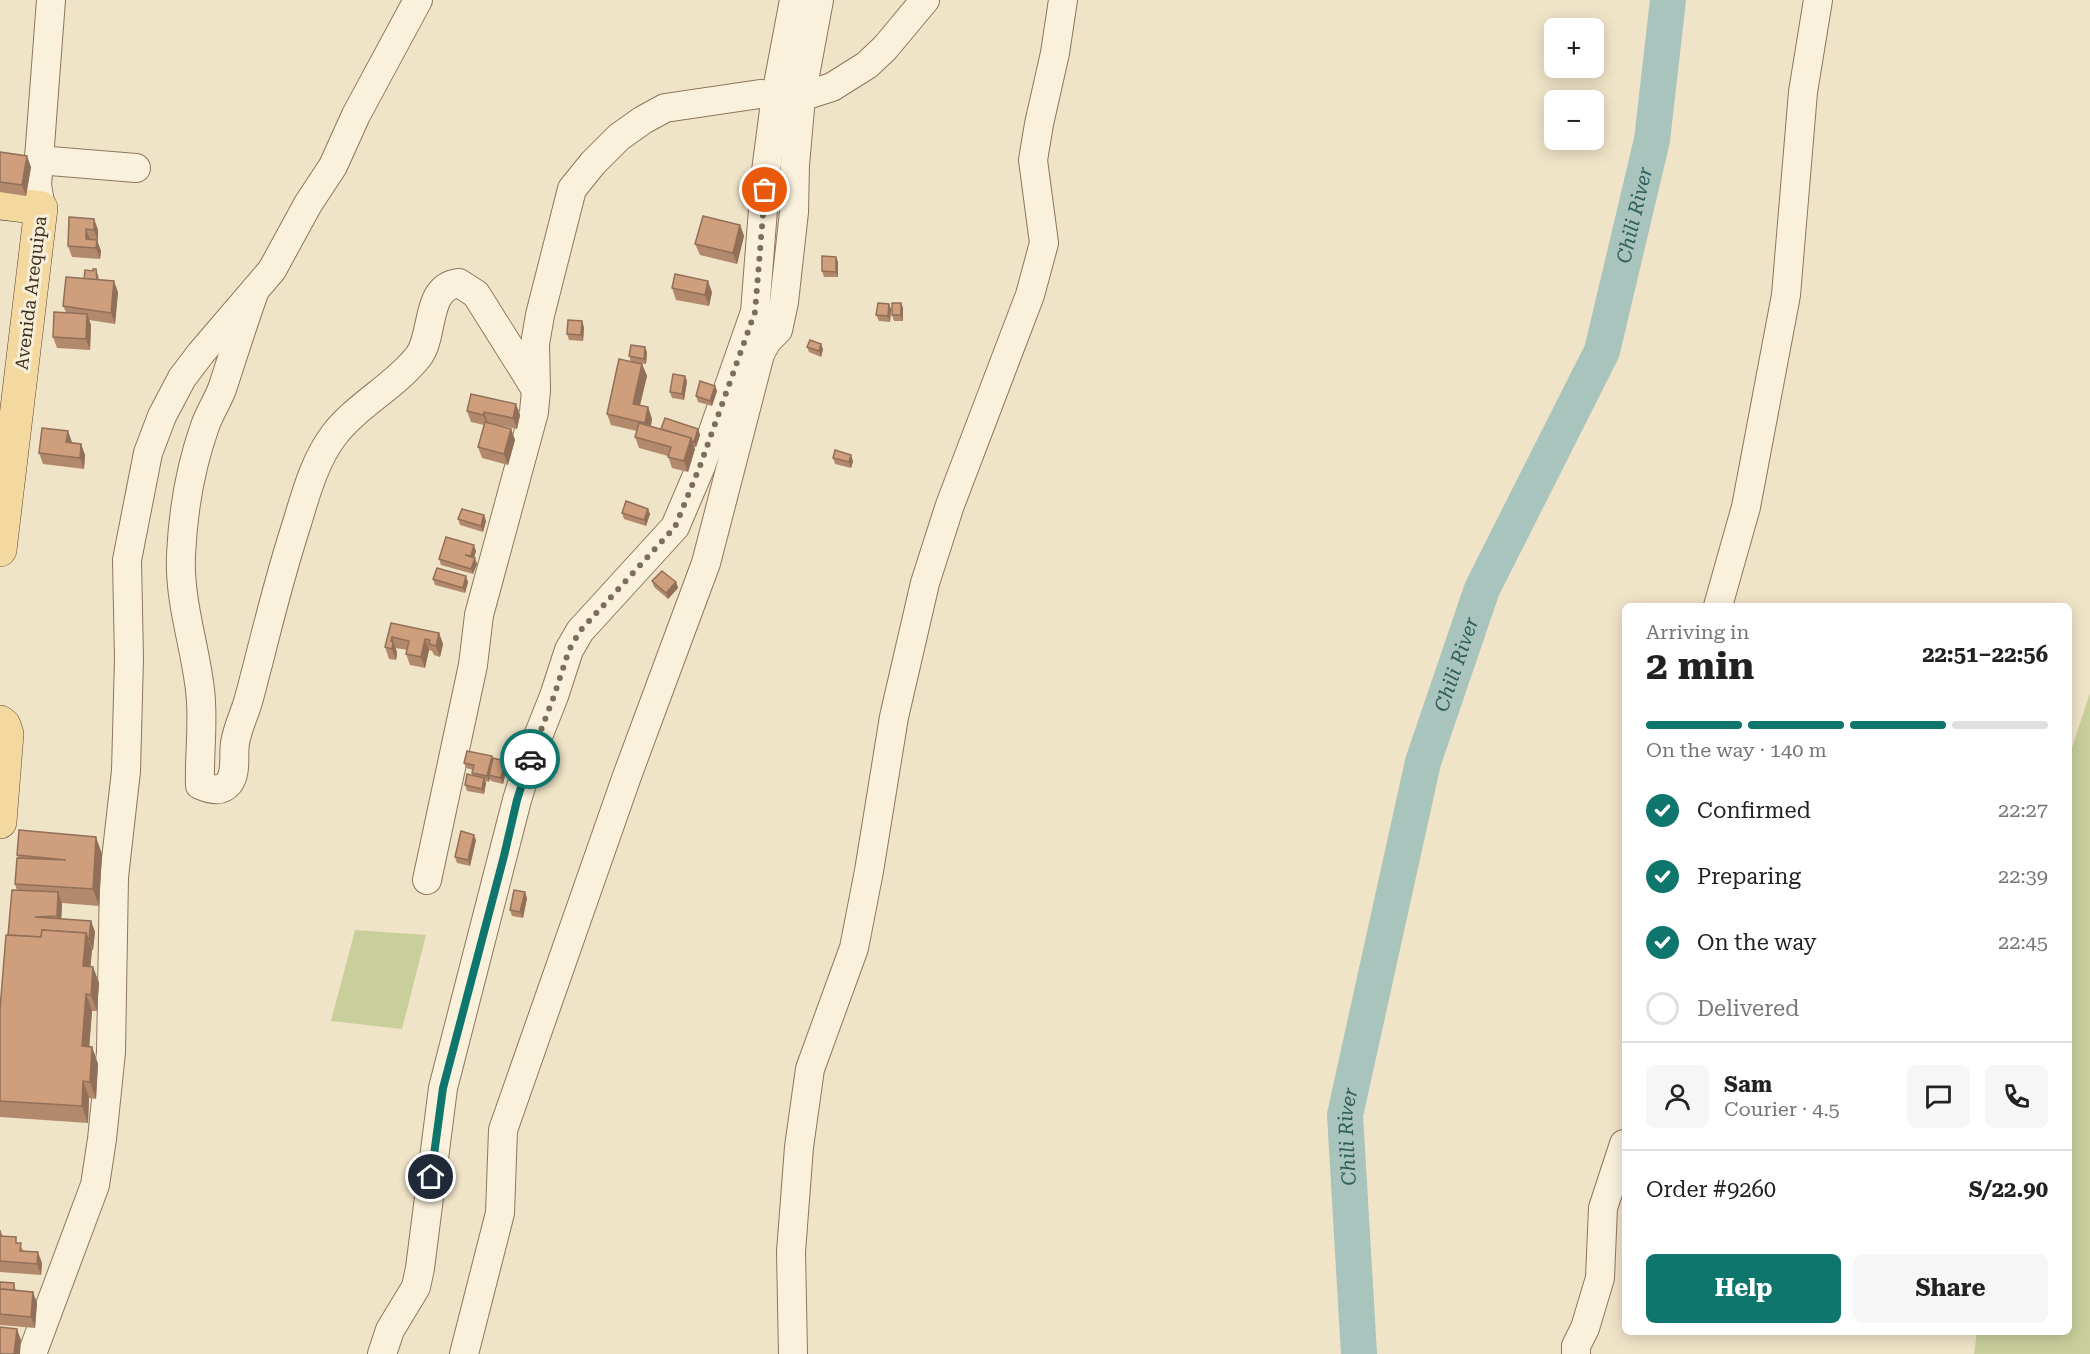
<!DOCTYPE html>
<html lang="en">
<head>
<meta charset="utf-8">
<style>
  :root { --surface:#fff; --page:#f6f6f6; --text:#222; --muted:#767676; --line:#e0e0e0; --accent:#0f766e }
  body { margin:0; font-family:"Roboto Serif",serif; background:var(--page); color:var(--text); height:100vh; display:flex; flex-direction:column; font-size:22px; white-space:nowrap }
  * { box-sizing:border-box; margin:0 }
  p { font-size:20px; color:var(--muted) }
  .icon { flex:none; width:33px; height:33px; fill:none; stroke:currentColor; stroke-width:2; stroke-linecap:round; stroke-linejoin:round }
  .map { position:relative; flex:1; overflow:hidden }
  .drawer { position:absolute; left:1622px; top:603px; width:450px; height:732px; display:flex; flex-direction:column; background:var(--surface); border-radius:9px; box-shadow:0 3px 15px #0003 }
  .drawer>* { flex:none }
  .fabs { position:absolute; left:1544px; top:18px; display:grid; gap:12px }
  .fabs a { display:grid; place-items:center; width:60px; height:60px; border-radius:9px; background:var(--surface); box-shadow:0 3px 15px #0003; font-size:30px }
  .pin { position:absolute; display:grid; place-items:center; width:51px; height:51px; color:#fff; margin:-26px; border:3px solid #fff; border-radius:50%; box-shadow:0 2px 6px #0007 }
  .courier { position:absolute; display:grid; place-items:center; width:60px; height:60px; margin:-30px; border:4px solid #0f766e; border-radius:50%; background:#fff; color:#222; box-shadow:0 2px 8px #0007 }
  .overview em { font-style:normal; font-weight:700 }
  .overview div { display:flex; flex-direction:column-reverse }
  .overview { display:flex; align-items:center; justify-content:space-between; height:102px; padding:0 24px }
  h1 { font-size:39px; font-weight:700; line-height:45px }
  .bar { display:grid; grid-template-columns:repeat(4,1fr); gap:9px 6px; align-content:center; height:72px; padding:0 24px }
  .bar i { height:8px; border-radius:4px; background:var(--line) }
  .bar .selected { background:var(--accent) }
  .bar p { grid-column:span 4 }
  .line { display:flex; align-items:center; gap:15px; padding:0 24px; border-top:2px solid var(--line) }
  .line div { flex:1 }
  .round { display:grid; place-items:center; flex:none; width:63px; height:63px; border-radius:9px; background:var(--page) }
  ol { padding:0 24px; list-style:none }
  li { display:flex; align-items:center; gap:18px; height:66px }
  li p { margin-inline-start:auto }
  li .icon { padding:6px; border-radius:50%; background:var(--accent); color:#fff; stroke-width:4 }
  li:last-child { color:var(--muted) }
  li i { width:33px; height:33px; border:3px solid var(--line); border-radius:50% }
  .primary-button { display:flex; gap:12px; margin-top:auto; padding:12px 24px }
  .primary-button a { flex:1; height:69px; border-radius:9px; background:var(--accent); color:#fff; font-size:24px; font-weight:700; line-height:69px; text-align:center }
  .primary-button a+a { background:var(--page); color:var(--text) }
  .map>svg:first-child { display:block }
  .green { fill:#c9cf9b }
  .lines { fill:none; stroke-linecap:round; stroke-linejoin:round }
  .river { stroke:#a9c4bc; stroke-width:36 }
  .minor-casing { stroke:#8d765c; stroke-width:30 }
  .major-casing { stroke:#5b4430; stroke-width:34 }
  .minor { stroke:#faf1dc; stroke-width:28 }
  .major { stroke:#f3d9a0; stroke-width:33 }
  .wall { fill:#b2896c }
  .shaded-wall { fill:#916f58 }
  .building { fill:#cf9f7d; stroke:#916f58; stroke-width:1.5 }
  .done { stroke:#7c6e5b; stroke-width:6; stroke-dasharray:0 10.8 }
  .route { stroke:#0f766e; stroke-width:8 }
  .labels { text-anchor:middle; stroke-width:6; stroke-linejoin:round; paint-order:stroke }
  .street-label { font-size:18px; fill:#3d2e20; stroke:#f7eed8 }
  .water-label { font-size:20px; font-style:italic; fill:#2f5d5a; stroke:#f7eed8 }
</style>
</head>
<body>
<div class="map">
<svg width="2090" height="1354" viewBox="0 0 2090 1354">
  <rect width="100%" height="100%" fill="#f0e4c8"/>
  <g class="green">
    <path d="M2090,693v661h-116l3,-22h91v-572z"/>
    <path d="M355,930l71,5 -24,94 -71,-8z"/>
  </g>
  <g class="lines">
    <path class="river" id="s1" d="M1359,1354l-14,-239 78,-353 59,-173 120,-238 50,-211 16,-140"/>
    <g class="minor-casing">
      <g id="minor">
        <path d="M38,160l98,8"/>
        <path d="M41,208l-4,-23 14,-185"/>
        <path d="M255,290c-12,33 -22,66 -33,99 -5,13 -13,25 -17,37 -15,42 -22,86 -24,129 -2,47 14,90 19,135 4,32 -1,63 0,95 9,4 21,8 29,-2 8,-11 4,-28 6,-40 2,-12 7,-24 11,-35 5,-15 8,-30 12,-44 12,-48 24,-95 39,-141 9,-30 18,-63 37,-88 23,-30 60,-48 84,-78 17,-21 6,-70 41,-74l17,11 49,78 11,18 -2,22 -55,203 -6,50 -46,215"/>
        <path d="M536,389l-1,-45 5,-29 32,-126 21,-26 26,-26 24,-17 22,-12 95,-14 41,3 31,-10 35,-22 18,-17 40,-48"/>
        <path d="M1718,606l28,-99 40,-212 17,-203 15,-92"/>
        <path d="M32,1354l63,-169 7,-46 9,-87 3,-175 12,-106 3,-112 -2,-99 21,-107 14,-37 20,-38 19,-25 71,-83 36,-66 25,-38 23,-51 62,-115"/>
        <path d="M382,1354l8,-24 26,-43 4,-19 23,-180 74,-288 14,-46 23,-58 15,-46 11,-19 95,-104 26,-61 54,-154 11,-141 10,-76 18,-95"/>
        <path d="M464,1354l36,-141 3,-83 124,-354 79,-213 54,-209 7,-13 11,-11 6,-28 10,-90 1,-47 6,-68 18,-97"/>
        <path d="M793,1354l-2,-102 8,-105 11,-78 44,-121 15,-77 25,-154 31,-134 25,-78 80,-210 14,-52 -11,-83 6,-36 16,-71 8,-53"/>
        <path d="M1576,1354v-8l9,-18 15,-50 3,-70 21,-64"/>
      </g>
    </g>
    <g class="major-casing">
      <g id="major">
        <path d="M0,203l41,5 -41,342"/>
        <path d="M0,722l4,3 3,9 -7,88"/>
      </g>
    </g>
    <use href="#minor" class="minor"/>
    <use href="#major" class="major"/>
  </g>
  <g class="wall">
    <path d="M0,152l31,15 -5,29 -26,-4z"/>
    <path d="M94,219l4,11v11h-1l4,10 -1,8 -28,-2 -4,-11z"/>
    <path d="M740,225l4,11 -7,28 -37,-9 -5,-11z"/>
    <path d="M836,257l2,5v15h-14l-2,-6z"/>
    <path d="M93,271l5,3 1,6 19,12 -3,32 -26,-4 2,5 -1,25 -33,-2 -4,-11 13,-25 -3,-6 21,-27z"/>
    <path d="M672,288l40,4 -3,14 -33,-6z"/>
    <path d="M901,303l2,5v13h-9l-2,-6z"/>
    <path d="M889,304l2,5 -1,13 -11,-1 -3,-6z"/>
    <path d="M584,327l-1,14 -14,-1 -2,-6z"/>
    <path d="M807,347l16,2 -2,8 -12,-5z"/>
    <path d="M647,352l-1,12 -15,-2 11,2 5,12 -7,30 8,1 4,12 -1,7 10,3h37l2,6 -4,12h-2l1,2 -7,23 -16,-4 -4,-12 -29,-8 -4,-11 2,-6 -26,-6 -4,-11 24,-52 -2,-6z"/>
    <path d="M687,381l-3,19 -12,-2 -2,-6z"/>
    <path d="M715,386l2,5 -5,15 -14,-4 -2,-6z"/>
    <path d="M516,404l4,11 -3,14 -29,-6 23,6 4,11 -7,25 -26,-7 -4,-11 6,-22 -13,-3 -4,-11z"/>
    <path d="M81,444l4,11 -1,14 -41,-5 -4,-11z"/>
    <path d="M833,458l20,3 -2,7 -16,-4z"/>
    <path d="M622,513l28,1 -4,12 -22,-7z"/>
    <path d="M484,515l2,6 -3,11 -23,-7 -2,-6z"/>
    <path d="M476,551l-2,7 3,6 -4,10 -32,-9 -2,-6z"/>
    <path d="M433,579l35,3 -3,11 -30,-8z"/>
    <path d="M652,581l24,1 2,6 -10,11 -14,-12z"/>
    <path d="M391,623l48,10 4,11 -3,13 -6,-2 -2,-4 -3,-1 -4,18 -15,-3 -4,-11 1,-4 -11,-2 1,5 -1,7 -7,-1 -4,-12z"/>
    <path d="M493,759l12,2 2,6 -4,17 -12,-3 -1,-3 -1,4 -4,-1 1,2 -2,11 -17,-3 -2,-6 8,-9 -1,-3 1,-3 -7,-2 -2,-5z"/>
    <path d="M476,840l-6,26 -13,-3 -2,-6z"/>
    <path d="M102,854l-3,52 -37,-3 -1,16 30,2 4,11 -2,18h-1l-2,16 3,1 6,16 -2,28h-5l-3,36h3l6,17 -2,35 -7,-1 -1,25 -88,-6v-108l8,-74 9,-44 -2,-7 3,-26 -1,-3z"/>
    <path d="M527,898l-4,20 -11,-2 -2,-6z"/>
    <path d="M0,1230l3,6 15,7 6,8 18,12 -1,12 -41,-3z"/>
    <path d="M0,1282l14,1 2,8 21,12 -2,25 -35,-3z"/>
  </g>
  <g class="shaded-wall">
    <path d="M27,156l4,11 -5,29 -4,-11z"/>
    <path d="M94,219l4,11v11l-4,-11z"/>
    <path d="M740,225l4,11 -7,28 -4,-11z"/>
    <path d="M86,229l4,11 -4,-1z"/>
    <path d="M97,240l4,11 -1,8 -4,-11z"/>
    <path d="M836,257l2,5v15l-2,-5z"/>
    <path d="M114,281l4,11 -3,32 -4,-11z"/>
    <path d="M708,281l4,11 -3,14 -4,-11z"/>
    <path d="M901,303l2,5v13l-2,-6z"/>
    <path d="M889,304l2,5 -1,13 -2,-6z"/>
    <path d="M87,314l4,11 -1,25 -4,-11z"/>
    <path d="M582,321l2,6 -1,14 -2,-6z"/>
    <path d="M821,344l2,5 -2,8 -2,-6z"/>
    <path d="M645,347l2,5 -1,12 -2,-5z"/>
    <path d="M642,364l5,12 -10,40 -4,-12z"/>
    <path d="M685,376l2,5 -3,19 -2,-6z"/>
    <path d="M715,386l2,5 -5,15 -2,-5z"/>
    <path d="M516,404l4,11 -3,14 -4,-11z"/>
    <path d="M648,407l4,12 -3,15 -4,-11z"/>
    <path d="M484,412l4,11v3l-5,-11z"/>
    <path d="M511,429l4,11 -7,25 -4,-11z"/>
    <path d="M698,429l2,6 -4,12 -2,-5z"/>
    <path d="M68,431l4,11 -2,11 -4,-11z"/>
    <path d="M691,438l4,11 -7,23 -4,-11z"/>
    <path d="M81,444l4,11 -1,14 -4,-11z"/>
    <path d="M851,455l2,6 -2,7 -2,-6z"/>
    <path d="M648,509l2,5 -4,12 -2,-6z"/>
    <path d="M484,515l2,6 -3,11 -2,-6z"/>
    <path d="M474,545l2,6 -3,10 -2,-5z"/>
    <path d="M475,558l2,6 -4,10 -2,-5z"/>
    <path d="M466,576l2,6 -3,11 -2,-5z"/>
    <path d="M676,582l2,6 -10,11 -2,-6z"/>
    <path d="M439,633l4,11 -3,13 -4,-11z"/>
    <path d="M392,637l5,16 -1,7 -4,-11 -1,-8z"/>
    <path d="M425,639l4,11 -4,18 -4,-11z"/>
    <path d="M492,756l2,6 -5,13 1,3 -1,4 -2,-6z"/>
    <path d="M505,761l2,6 -4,17 -2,-6z"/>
    <path d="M484,778l2,5 -2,11 -2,-5z"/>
    <path d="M474,835l2,5 -6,26 -2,-6z"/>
    <path d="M96,837l6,17 -3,52 -6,-17z"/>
    <path d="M58,892l4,12 -1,24 -4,-12z"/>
    <path d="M525,892l2,6 -4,20 -3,-6z"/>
    <path d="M91,921l4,11 -2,18 -4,-11z"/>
    <path d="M86,933l6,17 -3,32 -6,-16z"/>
    <path d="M93,967l6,16 -2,28 -6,-16z"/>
    <path d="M86,994l6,17 -4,52 -6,-17z"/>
    <path d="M92,1047l6,17 -2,35 -6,-17z"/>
    <path d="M83,1081l6,17 -1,25 -6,-17z"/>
    <path d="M38,1252l4,11 -1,12 -4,-11z"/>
    <path d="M33,1292l4,11 -2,25 -4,-11z"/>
    <path d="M17,1329l4,11 -1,14h-6z"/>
  </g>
  <g class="building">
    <path d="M0,152l27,4 -5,29 -22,-3z"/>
    <path d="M703,216l37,9 -7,28 -38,-9z"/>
    <path d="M69,217l25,2v11l-8,-1v10l11,1 -1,8 -28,-2z"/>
    <path d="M822,256l14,1v15l-14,-1z"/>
    <path d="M93,269h3l1,11 -13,-1 1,-9 8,1z"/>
    <path d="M675,274l33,7 -3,14 -33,-7z"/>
    <path d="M66,277l48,4 -3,32 -48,-7z"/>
    <path d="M878,303l11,1 -1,12 -12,-1z"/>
    <rect x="892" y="303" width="9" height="12"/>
    <path d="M54,312l33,2 -1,25 -33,-2z"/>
    <path d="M568,320l14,1 -1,14 -14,-1z"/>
    <path d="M810,340l11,4 -2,7 -12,-4z"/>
    <path d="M631,345l14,2 -1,12 -15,-3z"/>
    <path d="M619,359l23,5 -9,40 15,3 -3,16 -38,-9z"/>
    <path d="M673,374l12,2 -3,18 -12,-2z"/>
    <path d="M700,381l15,5 -5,15 -14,-5z"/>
    <path d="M471,394l45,10 -3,14 -29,-6 -1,3 -16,-4z"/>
    <path d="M665,418l33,11 -4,13 -2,-1 -1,-3 -30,-9z"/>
    <path d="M485,422l26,7 -7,25 -26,-7z"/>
    <path d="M639,423l52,15 -7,23 -16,-4 3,-10 -36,-10z"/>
    <path d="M42,428l26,3 -2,11 15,2 -1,14 -41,-5z"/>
    <path d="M835,450l16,5 -2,7 -16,-4z"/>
    <path d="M626,501l22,8 -4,11 -22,-7z"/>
    <path d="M462,509l22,6 -3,11 -23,-7z"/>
    <path d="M446,537l28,8 -3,11 -6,-1 10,3 -4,11 -32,-10z"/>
    <path d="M437,568l29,8 -3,12 -30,-9z"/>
    <path d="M662,571l14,11 -10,11 -14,-12z"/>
    <path d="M391,623l48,10 -3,13 -7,-2 1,-4 -5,-1 -4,18 -15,-3 3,-13 -17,-4 -1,4 2,1 -1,7 -7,-2z"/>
    <path d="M467,751l25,5 -5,20 -15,-3 2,-8 -10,-2z"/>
    <path d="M493,758l12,3 -4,17 -12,-3z"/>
    <path d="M467,774l17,4 -2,11 -17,-4z"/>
    <path d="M19,830l77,7 -3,52 -78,-5 2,-26 49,2 -49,-5z"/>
    <path d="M461,831l13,4 -6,25 -13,-3z"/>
    <path d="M12,890l46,2 -1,24 -22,1 56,4 -2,18h-1l-2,-6 -44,-3 -1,7 -33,-2z"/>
    <path d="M514,890l11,2 -5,20 -10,-2z"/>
    <path d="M42,930l44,3 -3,33 10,1 -2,28 -5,-1 -4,52 10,1 -2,35 -7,-1 -1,25 -82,-5v-92l6,-74 35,2z"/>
    <path d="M0,1230v6l16,1v6h5l-1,8 18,1 -1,12 -37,-3z"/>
    <path d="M0,1282l14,1v7l-14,-1z"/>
    <path d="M0,1289l33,3 -2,25 -31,-3z"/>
    <path d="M0,1327l17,2 -3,25h-14z"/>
  </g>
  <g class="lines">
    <path class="done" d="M530,759l24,-63 15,-46 11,-19 95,-104 25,-61 55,-154 10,-122"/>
    <path class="route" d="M431,1177l12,-89 61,-232 13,-56 13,-41"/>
  </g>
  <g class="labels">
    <g class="street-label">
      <text transform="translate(31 293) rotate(-83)" y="6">Avenida Arequipa</text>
    </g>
    <g class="water-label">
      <text dy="7" stroke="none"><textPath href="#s1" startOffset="1190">Chili River</textPath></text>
      <text dy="7" stroke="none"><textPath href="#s1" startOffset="704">Chili River</textPath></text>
      <text dy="7" stroke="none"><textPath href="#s1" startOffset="218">Chili River</textPath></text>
    </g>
  </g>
</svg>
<div class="fabs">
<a>+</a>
<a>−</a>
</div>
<div class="pin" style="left:765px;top:190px;background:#ea580c"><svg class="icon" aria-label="bag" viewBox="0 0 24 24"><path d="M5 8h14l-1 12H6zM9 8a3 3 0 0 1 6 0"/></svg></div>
<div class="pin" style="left:431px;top:1177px;background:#1f2937"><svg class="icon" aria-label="home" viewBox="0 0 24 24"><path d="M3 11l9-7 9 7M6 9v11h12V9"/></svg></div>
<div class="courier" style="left:530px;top:759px"><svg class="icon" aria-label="car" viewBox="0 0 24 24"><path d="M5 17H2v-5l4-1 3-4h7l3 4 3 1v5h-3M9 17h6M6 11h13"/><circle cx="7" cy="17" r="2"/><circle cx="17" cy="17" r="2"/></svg></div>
<section class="drawer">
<div class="overview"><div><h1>2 min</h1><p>Arriving in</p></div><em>22:51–22:56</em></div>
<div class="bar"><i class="selected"></i><i class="selected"></i><i class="selected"></i><i></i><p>On the way · 140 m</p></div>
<ol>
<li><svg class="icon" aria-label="check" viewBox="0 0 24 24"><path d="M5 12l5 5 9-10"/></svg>Confirmed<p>22:27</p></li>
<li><svg class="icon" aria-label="check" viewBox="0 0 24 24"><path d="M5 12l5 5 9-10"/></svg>Preparing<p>22:39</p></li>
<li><svg class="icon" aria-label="check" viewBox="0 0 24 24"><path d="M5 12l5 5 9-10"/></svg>On the way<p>22:45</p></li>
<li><i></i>Delivered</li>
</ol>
<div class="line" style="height:108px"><a class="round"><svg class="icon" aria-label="person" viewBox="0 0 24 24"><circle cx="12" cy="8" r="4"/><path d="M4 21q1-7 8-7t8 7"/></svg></a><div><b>Sam</b><p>Courier · 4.5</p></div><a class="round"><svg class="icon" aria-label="chat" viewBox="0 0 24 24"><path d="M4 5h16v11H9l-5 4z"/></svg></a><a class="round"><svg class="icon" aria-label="phone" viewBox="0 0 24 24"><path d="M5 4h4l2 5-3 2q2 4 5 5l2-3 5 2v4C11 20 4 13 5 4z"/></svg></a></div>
<div class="line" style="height:78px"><div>Order #9260</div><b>S/22.90</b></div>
<div class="primary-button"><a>Help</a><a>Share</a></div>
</section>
</div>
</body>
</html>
